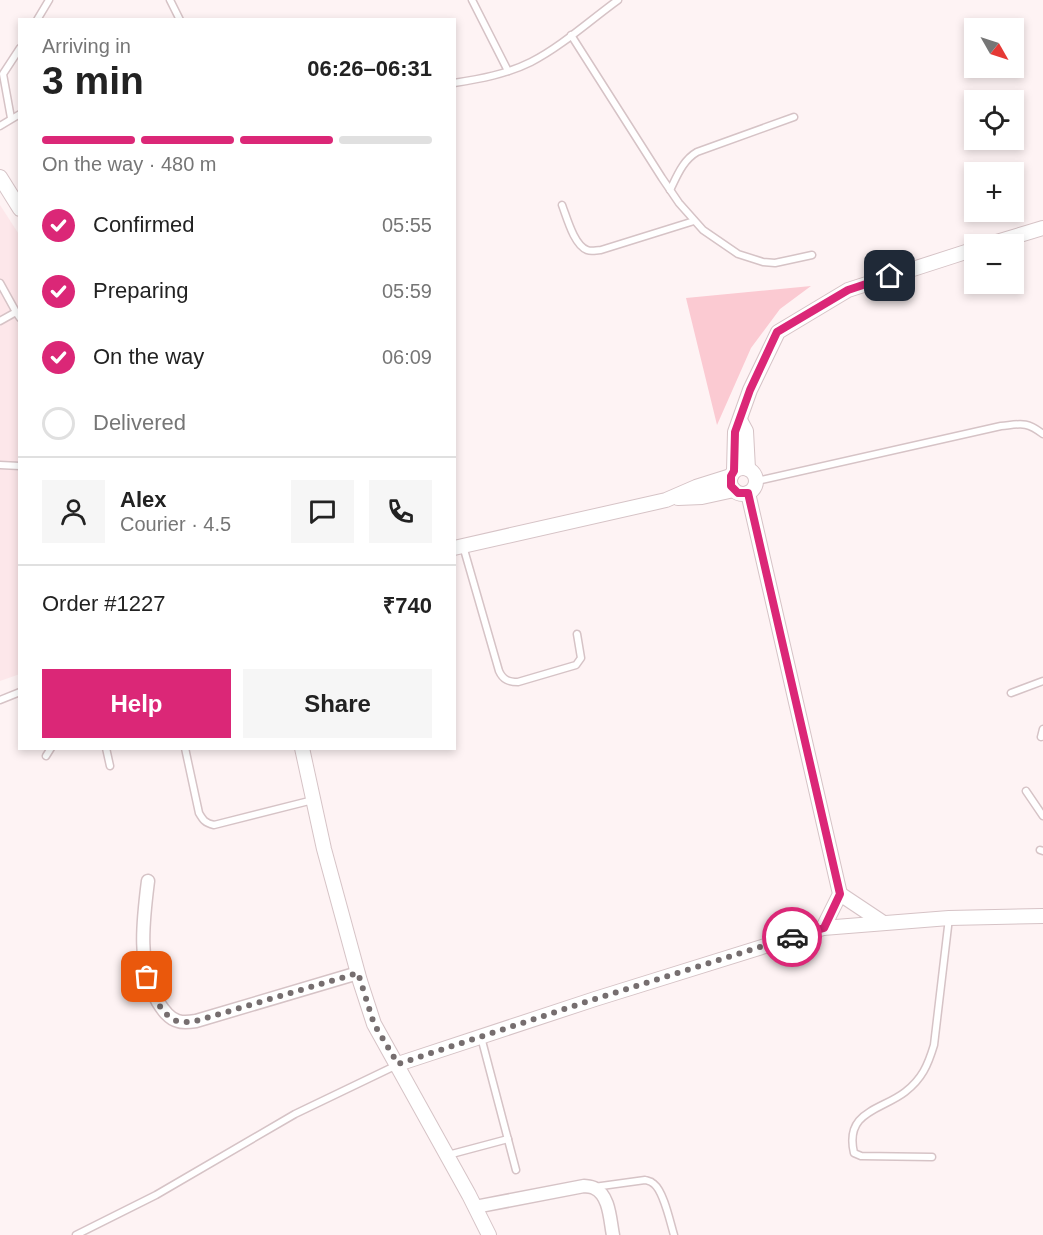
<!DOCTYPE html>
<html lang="en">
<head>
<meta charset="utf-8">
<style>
  :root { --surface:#fff; --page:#f6f6f6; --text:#222; --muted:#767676; --line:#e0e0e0; --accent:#db2777 }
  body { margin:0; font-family:Arial,sans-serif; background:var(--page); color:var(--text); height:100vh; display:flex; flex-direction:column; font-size:22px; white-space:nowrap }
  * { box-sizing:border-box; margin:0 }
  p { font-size:20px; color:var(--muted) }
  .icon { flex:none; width:33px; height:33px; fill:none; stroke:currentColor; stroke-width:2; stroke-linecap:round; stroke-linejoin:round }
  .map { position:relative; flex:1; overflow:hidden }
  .sheet { position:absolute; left:18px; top:18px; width:438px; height:732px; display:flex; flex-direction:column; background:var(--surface); border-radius:0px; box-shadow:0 3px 9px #0003 }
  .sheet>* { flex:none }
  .needle { width:39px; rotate:129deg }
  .controls { position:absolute; left:964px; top:18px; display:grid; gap:12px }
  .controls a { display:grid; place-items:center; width:60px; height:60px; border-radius:0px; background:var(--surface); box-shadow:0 3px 9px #0003; font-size:30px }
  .pin { position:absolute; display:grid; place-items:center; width:51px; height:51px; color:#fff; margin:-26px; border-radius:12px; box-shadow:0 3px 9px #0006 }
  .courier { position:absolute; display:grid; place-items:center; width:60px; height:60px; margin:-30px; border:4px solid #db2777; border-radius:50%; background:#fff; color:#222; box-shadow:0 2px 8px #0007 }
  .headline em { font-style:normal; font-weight:700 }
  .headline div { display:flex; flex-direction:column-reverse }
  .headline { display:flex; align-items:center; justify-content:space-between; height:102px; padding:0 24px }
  h1 { font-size:39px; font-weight:700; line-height:45px }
  .bar { display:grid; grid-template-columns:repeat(4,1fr); gap:9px 6px; align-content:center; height:72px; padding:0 24px }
  .bar i { height:8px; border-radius:4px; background:var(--line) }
  .bar .active { background:var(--accent) }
  .bar p { grid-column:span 4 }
  .line { display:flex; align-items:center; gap:15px; padding:0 24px; border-top:2px solid var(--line) }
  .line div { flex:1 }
  .round { display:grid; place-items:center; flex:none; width:63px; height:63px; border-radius:0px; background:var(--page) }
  ol { padding:0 24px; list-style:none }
  li { display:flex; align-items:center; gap:18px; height:66px }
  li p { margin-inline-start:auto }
  li .icon { padding:6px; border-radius:50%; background:var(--accent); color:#fff; stroke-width:4 }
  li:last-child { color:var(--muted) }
  li i { width:33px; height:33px; border:3px solid var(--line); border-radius:50% }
  .primary-button { display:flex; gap:12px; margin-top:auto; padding:12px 24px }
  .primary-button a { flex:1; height:69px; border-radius:0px; background:var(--accent); color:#fff; font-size:24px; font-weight:700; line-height:69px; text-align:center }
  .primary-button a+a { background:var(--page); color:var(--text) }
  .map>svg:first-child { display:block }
  .built { fill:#fde7ea }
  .green { fill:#fbcad2 }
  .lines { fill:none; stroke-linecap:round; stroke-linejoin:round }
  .service-casing { stroke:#d6c3c6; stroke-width:9 }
  .minor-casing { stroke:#d6c3c6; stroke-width:15 }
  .tertiary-casing { stroke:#d6c3c6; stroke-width:16 }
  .service { stroke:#fff; stroke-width:6 }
  .minor { stroke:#fff; stroke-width:12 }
  .tertiary { stroke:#fff; stroke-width:14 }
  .done { stroke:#766e6f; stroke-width:6; stroke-dasharray:0 10.8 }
  .route { stroke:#db2777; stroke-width:8 }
</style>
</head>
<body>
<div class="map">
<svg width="1043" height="1235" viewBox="0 0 1043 1235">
  <rect width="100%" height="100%" fill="#fef3f4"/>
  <path class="built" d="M0,205l20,31v438l-20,7z"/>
  <path class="green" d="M811,286l-31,23 -29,39 -34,77 -31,-127z"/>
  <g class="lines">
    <g class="service-casing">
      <g id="service">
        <path d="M170,0l10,20"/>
        <path d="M472,0l36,71"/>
        <path d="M37,20l12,-20"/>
        <path d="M571,35l91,143 17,25 24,27 35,24 25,8 12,1 37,-8"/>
        <path d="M454,83c26,-4 53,-9 77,-21 31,-16 58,-41 87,-62"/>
        <path d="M11,118l-8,-44 17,-26"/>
        <path d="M0,126l20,-12"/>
        <path d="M670,190c7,-14 13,-30 27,-38l97,-35"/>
        <path d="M562,205c5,13 12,40 25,45 5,2 9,0 14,0l93,-29"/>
        <path d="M0,283l16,29"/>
        <path d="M0,321l16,-9 4,6"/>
        <path d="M0,465l20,1"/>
        <path d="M757,481l244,-55c20,-2 25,-5 42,8"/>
        <path d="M463,546l36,125c4,9 10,11 19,11l58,-17 5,-7 -4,-24"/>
        <path d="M1011,693l32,-12"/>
        <path d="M0,700l20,-8"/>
        <path d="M1041,737l2,-8"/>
        <path d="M106,748l4,18"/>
        <path d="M185,748l14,65c4,7 6,10 15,12l99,-25"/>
        <path d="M46,756l5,-8"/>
        <path d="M1026,791l17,25"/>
        <path d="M1040,850l3,1"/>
        <path d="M481,1037l35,133"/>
        <path d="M448,1155l60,-16"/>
        <path d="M932,1157l-71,-1 -7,-3c-10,-42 28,-43 51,-61 17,-13 23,-27 29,-47l15,-127"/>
        <path d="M594,1187l51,-7c4,1 6,1 9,4 10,8 16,38 20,51"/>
        <path d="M76,1235l80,-40 139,-81 102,-49"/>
      </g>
    </g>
    <g class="minor-casing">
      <g id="minor">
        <path d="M148,881c-5,40 -11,84 10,121 5,8 11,17 20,19 5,2 12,1 18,0l162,-48"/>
        <path d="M475,1207l109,-21c2,0 9,1 10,2 16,7 16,33 19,47"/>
      </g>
    </g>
    <g class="tertiary-casing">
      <g id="tertiary">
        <path d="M0,177l20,32"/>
        <path d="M990,244l53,-16"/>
        <path d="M740,420l6,11 2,38"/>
        <circle cx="743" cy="481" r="13"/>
        <path d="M734,471l1,-39 15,-42 28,-58 70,-42 127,-41"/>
        <path d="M748,493l92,401 -17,34"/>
        <path d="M678,498l24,-1 32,-7"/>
        <path d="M454,548l212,-48 30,-13 35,-11"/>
        <path d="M302,748l22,101 36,132 14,43 95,171 20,40"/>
        <path d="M840,894l42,28"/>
        <path d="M398,1064l197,-65 228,-71 126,-10 94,-2"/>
      </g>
    </g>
    <use href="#service" class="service"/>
    <use href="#minor" class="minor"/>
    <use href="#tertiary" class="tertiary"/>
  </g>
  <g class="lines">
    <path class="done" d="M147,977c5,15 13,38 30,44 6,2 13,1 19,0l162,-48 16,51 24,40 197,-65 197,-62"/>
    <path class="route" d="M792,937l32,-9 16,-34 -92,-401h-10l-7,-7v-10l3,-5 1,-39 15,-42 27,-58 71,-42 42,-14"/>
  </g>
</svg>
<div class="controls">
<a><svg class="needle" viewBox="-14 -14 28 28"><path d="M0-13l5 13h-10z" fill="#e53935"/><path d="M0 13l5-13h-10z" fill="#767676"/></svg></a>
<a><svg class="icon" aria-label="locate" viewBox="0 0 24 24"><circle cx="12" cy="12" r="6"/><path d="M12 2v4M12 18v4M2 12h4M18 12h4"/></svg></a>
<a>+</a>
<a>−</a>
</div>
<div class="pin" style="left:147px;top:977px;background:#ea580c"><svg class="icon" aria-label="bag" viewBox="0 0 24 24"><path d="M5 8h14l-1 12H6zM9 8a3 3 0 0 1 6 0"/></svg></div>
<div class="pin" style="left:890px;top:276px;background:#1f2937"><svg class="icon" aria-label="home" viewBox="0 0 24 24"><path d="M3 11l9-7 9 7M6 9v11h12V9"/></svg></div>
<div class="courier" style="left:792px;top:937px"><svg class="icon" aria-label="car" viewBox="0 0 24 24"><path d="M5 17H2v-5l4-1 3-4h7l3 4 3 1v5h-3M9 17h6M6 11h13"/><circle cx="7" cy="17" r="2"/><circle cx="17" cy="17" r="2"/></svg></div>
<section class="sheet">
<div class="headline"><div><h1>3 min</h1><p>Arriving in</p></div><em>06:26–06:31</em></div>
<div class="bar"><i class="active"></i><i class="active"></i><i class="active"></i><i></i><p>On the way · 480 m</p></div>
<ol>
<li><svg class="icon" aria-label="check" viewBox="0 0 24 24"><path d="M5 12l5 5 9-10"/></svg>Confirmed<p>05:55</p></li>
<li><svg class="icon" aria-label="check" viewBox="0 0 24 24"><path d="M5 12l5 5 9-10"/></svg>Preparing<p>05:59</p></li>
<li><svg class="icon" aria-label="check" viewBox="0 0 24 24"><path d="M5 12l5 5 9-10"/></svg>On the way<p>06:09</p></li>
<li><i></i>Delivered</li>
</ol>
<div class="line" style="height:108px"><a class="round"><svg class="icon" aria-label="person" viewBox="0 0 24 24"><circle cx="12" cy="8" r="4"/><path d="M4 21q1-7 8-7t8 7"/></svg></a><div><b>Alex</b><p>Courier · 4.5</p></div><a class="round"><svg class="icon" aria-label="chat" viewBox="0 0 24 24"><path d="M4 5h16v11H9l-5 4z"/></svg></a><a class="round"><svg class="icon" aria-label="phone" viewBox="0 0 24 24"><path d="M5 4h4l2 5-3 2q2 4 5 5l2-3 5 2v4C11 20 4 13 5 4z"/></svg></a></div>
<div class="line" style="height:78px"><div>Order #1227</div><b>₹740</b></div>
<div class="primary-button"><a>Help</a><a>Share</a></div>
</section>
</div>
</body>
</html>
